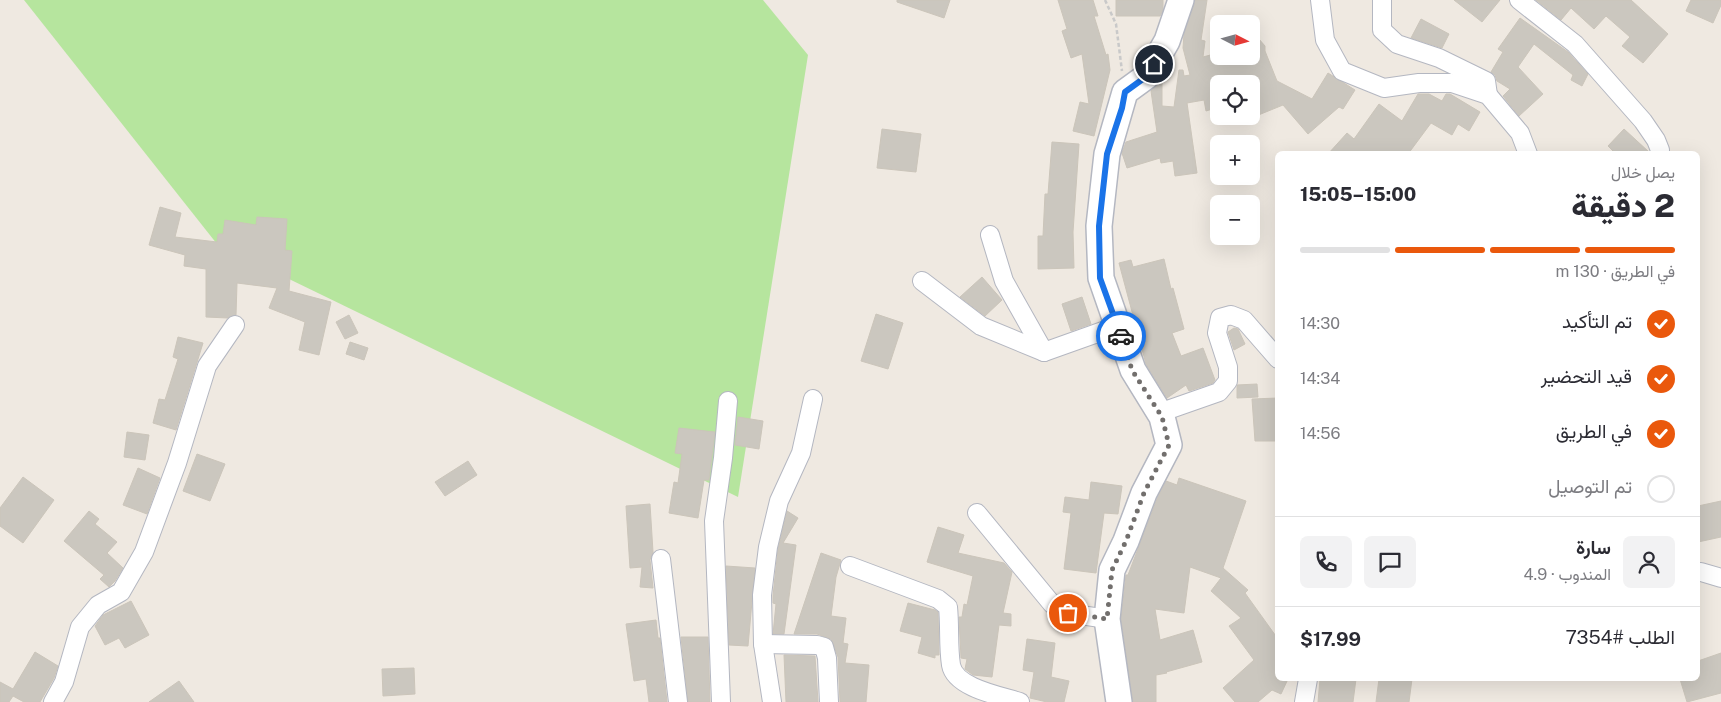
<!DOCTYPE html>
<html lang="ar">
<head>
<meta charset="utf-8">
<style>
  :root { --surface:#fff; --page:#f2f2f3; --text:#2b2b33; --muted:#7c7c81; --line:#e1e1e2; --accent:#ea580c }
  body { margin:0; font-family:"Public Sans",Vazirmatn,sans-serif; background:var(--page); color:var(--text); direction:rtl; height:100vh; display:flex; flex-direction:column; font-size:19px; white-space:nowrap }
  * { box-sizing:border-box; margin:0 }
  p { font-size:16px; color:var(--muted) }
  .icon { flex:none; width:28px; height:28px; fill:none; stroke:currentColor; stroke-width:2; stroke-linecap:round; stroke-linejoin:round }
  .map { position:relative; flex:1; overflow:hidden; direction:ltr }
  .sheet { position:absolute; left:1275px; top:151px; width:425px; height:530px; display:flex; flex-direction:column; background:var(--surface); border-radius:8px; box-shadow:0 5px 20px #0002; direction:rtl }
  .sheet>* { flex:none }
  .needle { width:32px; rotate:96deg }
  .controls { position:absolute; left:1210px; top:15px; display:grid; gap:10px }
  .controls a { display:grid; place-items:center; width:50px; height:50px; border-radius:8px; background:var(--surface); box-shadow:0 5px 20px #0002; font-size:25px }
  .pin { position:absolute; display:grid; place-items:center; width:42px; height:42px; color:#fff; margin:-21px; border:2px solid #fff; border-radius:50%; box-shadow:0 1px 5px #0007 }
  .courier { position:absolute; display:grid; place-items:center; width:50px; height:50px; margin:-25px; border:4px solid #1a73e8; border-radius:50%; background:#fff; color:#222; box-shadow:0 1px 6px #0007 }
  .headline em { font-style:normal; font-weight:800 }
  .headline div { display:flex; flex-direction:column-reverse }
  .headline { display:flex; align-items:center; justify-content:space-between; height:85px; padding:0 25px }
  h1 { font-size:32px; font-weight:800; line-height:38px }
  .bar { display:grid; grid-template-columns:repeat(4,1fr); gap:8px 5px; align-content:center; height:60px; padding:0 25px }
  .bar i { height:6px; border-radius:4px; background:var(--line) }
  .bar .on { background:var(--accent) }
  .bar p { grid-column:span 4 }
  .line { display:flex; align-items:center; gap:12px; padding:0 25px; border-top:1px solid var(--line) }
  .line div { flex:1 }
  .round { display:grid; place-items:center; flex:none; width:52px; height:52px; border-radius:8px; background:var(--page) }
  ol { padding:0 25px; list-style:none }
  li { display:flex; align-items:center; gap:15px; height:55px }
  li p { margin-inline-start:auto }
  li .icon { padding:5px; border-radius:50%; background:var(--accent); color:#fff; stroke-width:4 }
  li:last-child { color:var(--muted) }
  li i { width:28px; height:28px; border:2px solid var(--line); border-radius:50% }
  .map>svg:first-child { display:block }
  .green { fill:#b6e59e }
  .building { fill:#cbc7bf; stroke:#cbc5ba }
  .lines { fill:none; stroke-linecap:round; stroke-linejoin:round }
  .street-casing { stroke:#b4b7c1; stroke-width:20 }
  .secondary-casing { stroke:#b4b7c1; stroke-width:28 }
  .path { stroke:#c9c9c9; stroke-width:2.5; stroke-dasharray:4 2.5; stroke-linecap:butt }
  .street { stroke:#fff; stroke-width:18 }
  .secondary { stroke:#fff; stroke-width:25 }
  .done { stroke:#726f6d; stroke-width:5; stroke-dasharray:0 9 }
  .route { stroke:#1a73e8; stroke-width:6 }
</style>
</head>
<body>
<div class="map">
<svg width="1721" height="702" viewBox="0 0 1721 702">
  <rect width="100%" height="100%" fill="#efe9e1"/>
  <path class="green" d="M24,0h739l45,55 -70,442 -521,-253z"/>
  <g class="building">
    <path d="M897,0h53l-6,18 -47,-16z"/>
    <path d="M1058,0h35l5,16h-4l12,39 2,-1 2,16 -16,66 -21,-5 7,-29 9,2 -7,-50 -11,4 -9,-27 5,-2z"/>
    <path d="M1116,0h47v10l-3,6h-44z"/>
    <path d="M1195,0h12l-6,40 4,1 -2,16 11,-3v2h39l-1,-25 13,15v5l12,30 35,18 16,-26 27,17 -12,19 -4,-2 -31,27 -25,-29 -32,13v-34h-32v23l-13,4 -2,-11 -17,3 10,70 -22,3 -2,-15 -12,2 -1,-5 -33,10 -5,-15 4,-11 31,-10 -6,-41 11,-12v27l12,1 5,-37h4l1,6 6,-1 -7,-27 1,-14z"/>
    <path d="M1454,0h46l-18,22z"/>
    <path d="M1536,0h95l37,34 -25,29 -21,-17 8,-9 -24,-21 -12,13 -23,-21 -10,12z"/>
    <path d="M1691,0h30v5l-8,18 -27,-12z"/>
    <path d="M1520,18l48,34 20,22 -6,12 -11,-6 2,-5 -39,-31 -16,23 25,27 -24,22 -16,-20 7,-7 -13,-8 -2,-6 -4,-3 12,-20 -5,-3z"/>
    <path d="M1421,19l28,15 -7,14 -31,-10z"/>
    <path d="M1418,94h11l13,7 4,-7h4l30,18 -11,19 -11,-7 -6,11 -21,-12 -23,31h-80l19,-21 7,6 25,-35 23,17z"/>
    <path d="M882,129l39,5 -5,38 -39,-4z"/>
    <path d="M1624,129l25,23v2h-33l-8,-8z"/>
    <path d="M1052,142l27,2 -6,88 1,36 -36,1v-33h5l2,-42h3z"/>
    <path d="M160,207l21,6 -6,24 42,5 1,-8h5l2,-14 31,5 1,-8 30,2 -2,31 7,1 -3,40 42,11 -12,53 -20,-5 6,-28 -36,-14 8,-20 -40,-5 -1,32 -8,3 -22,-1v-48l-22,-3 1,-11 -36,-10z"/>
    <path d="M1164,259l7,30 2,-1 11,41 -12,4 9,23 22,-8 12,32 -2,3 -24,8 -3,-6 -19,13 -21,-34 -27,-101 12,-3 2,7z"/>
    <path d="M982,277l20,23 -17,16 -25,-19z"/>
    <path d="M1082,297l9,27 -20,7 -9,-27z"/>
    <path d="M876,314l27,9 -15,46 -27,-8z"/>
    <path d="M349,315l9,18 -13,6 -9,-17z"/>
    <path d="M1234,328l4,1 7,15 -11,6 -6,-18z"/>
    <path d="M178,337l25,6 -27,87 -23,-7 6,-24 6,1 13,-41 -5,-2z"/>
    <path d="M350,342l18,6 -4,12 -18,-6z"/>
    <path d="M1257,384l1,13 -21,1v-13z"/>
    <path d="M1278,398v43h-23l-3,-42z"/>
    <path d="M738,417l25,4 -4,28 -24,-4z"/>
    <path d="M679,428l36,4 -6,48h-5l-6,38 -29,-5 5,-31 4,1 4,-29 -7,-1z"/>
    <path d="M127,432l22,3 -4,25 -21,-3z"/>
    <path d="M197,454l28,10 -15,37 -27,-10z"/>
    <path d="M468,461l9,14 -32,21 -10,-14z"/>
    <path d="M138,468l22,10 -13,36 -24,-9z"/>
    <path d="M23,477l31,23 -31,43 -23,-17v-18z"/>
    <path d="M1179,478l67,23 -23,67 25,22 -3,3 33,46v40h10l-7,15 -9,-4 -14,12h-23l-12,-14 31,-28 -25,-34 12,-8 -30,-27 10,-13 -31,-11 -6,46 -29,-4 5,31 33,-10 9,32 -36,10 1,1 -11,2v27h-23l-12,-83 5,-44h2l29,-76 9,-18 11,4z"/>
    <path d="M1091,482l31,4 -4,28 -14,-1 -8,60 -32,-4 7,-56 -8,-1 2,-15 24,3z"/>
    <path d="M1721,501v36l-23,5v-36z"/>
    <path d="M650,504l3,48 -3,8 3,28 -13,-1 2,-20 -12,1 -4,-62z"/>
    <path d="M89,511l10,8 -4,5 22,18 -10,11 16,15 -8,13 -6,6 -9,-8 4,-4 -40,-34z"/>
    <path d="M787,511l11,7 -15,25 13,2 -12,89h-11l3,-30 -3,-1v-7l5,-47z"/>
    <path d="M938,527l26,8 -6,18 46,10 8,9 -9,41 8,1v12l-12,-1 -7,52 -19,-2 -8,-6 2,-10 -6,-1 -2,-41h3l2,-13 3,1 6,-29 -46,-14z"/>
    <path d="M821,553l20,7 -5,17 -5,39 15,2 -3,25 5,1 -3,19 24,2 -3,37h-26l-2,-45 -7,-18 -14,-5h-23z"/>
    <path d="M726,566l29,2 -7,78 -19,-1z"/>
    <path d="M131,601l18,34 -24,13 -6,-10 -14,7 -10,-19 8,-11z"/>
    <path d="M908,603l27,7 3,2 1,43h-4v3l-17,-5 4,-16 -22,-6z"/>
    <path d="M656,620l2,18h2l7,64h-18l-3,-23 -12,2 -8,-57z"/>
    <path d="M681,637h27l2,65h-22z"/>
    <path d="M1027,639l28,4 -4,34 18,4 -5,21h-17l-17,-4 4,-26 -11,-2z"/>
    <path d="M35,652l23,14 -4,12 -14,24h-16l-11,-6 -4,6h-9v-20l13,7z"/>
    <path d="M1721,653v40l-34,9 -7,-23h18v-18z"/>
    <path d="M784,655l31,1 3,46h-32z"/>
    <path d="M414,668l1,26 -32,2 -1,-27z"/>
    <path d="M1320,679h36l-3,23h-35z"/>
    <path d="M1379,679h33l-3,23h-33z"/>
    <path d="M179,681l15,21h-45z"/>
  </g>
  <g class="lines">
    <g class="street-casing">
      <g id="street">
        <path d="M1320,0l5,40 17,31 42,17 35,-5h33l36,12 32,38 8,21"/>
        <path d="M1382,0v30l15,14 42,14 47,23 2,14"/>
        <path d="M1519,0l56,44 68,77 13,19 4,10 -1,4"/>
        <path d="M990,235l14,46 40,71"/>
        <path d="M922,281l59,45 63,26 73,-26"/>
        <path d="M1159,413l60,-21 9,-11v-14l-11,-34 3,-15 11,-3 13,5 34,39"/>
        <path d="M977,513l75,91 16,9 39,6"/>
        <path d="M661,559l17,143"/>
        <path d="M850,566l88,33 10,8c2,19 0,39 3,58 4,23 50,31 69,37"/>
        <path d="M1701,572l20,6"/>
        <path d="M763,644l54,1 7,2 3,11 2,44"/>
        <path d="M53,702l11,-20 16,-55 18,-22 23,-13 23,-40 33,-89 30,-97 28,-41"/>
        <path d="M721,702l-7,-181 9,-63 5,-57"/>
        <path d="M772,702l-9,-58 -1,-49 6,-48 11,-46 22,-48 12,-54"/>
        <path d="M1304,702l4,-23"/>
      </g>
    </g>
    <g class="secondary-casing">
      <path id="secondary" d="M1119,702l-12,-83 5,-49 14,-29 18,-48 25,-48 -7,-28 -29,-47 -32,-92 -2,-52 8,-72 18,-62 22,-16 20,-35 14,-41"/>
    </g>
    <path class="path" d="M1105,0l11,24 6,47"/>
    <use href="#street" class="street"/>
    <use href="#secondary" class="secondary"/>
  </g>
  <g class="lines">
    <path class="done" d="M1068,613l39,6 5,-49 14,-29 18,-48 25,-48 -7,-28 -30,-47 -11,-34"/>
    <path class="route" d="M1121,336l-21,-58 -1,-52 8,-72 15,-46 3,-16 22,-16 7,-12"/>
  </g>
</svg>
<div class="controls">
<a><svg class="needle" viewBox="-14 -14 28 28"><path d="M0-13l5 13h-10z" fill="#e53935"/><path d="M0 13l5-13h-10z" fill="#7c7c81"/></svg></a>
<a><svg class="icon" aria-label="locate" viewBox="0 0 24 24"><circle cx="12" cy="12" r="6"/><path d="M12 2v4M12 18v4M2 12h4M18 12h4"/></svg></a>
<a>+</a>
<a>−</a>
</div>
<div class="pin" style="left:1068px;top:613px;background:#ea580c"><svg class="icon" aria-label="bag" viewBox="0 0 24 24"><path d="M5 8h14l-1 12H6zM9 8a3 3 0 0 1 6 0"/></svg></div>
<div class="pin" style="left:1154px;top:64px;background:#1f2937"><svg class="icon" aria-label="home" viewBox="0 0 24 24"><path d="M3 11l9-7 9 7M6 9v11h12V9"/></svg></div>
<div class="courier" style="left:1121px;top:336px"><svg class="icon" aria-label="car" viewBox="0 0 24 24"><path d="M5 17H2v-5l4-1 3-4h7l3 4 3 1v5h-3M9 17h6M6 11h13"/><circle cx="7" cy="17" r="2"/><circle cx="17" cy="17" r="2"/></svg></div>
<section class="sheet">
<div class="headline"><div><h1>2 دقيقة</h1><p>يصل خلال</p></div><em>15:00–15:05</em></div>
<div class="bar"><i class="on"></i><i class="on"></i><i class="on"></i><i></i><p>في الطريق · 130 m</p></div>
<ol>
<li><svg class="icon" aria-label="check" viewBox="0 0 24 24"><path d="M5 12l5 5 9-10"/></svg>تم التأكيد<p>14:30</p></li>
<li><svg class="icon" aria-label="check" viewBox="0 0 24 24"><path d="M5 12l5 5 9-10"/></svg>قيد التحضير<p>14:34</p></li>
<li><svg class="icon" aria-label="check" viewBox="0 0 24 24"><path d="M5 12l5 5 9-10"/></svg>في الطريق<p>14:56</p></li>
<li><i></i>تم التوصيل</li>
</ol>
<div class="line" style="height:90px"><a class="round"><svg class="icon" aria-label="person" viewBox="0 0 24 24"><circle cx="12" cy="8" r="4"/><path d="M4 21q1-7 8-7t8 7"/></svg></a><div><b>سارة</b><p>المندوب · 4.9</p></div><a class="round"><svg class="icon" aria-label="chat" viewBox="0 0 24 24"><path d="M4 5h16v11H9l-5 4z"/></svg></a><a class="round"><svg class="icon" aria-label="phone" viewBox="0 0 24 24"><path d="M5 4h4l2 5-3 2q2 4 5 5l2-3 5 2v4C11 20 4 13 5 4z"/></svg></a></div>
<div class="line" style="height:65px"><div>الطلب #7354</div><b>$17.99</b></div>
</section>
</div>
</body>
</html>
